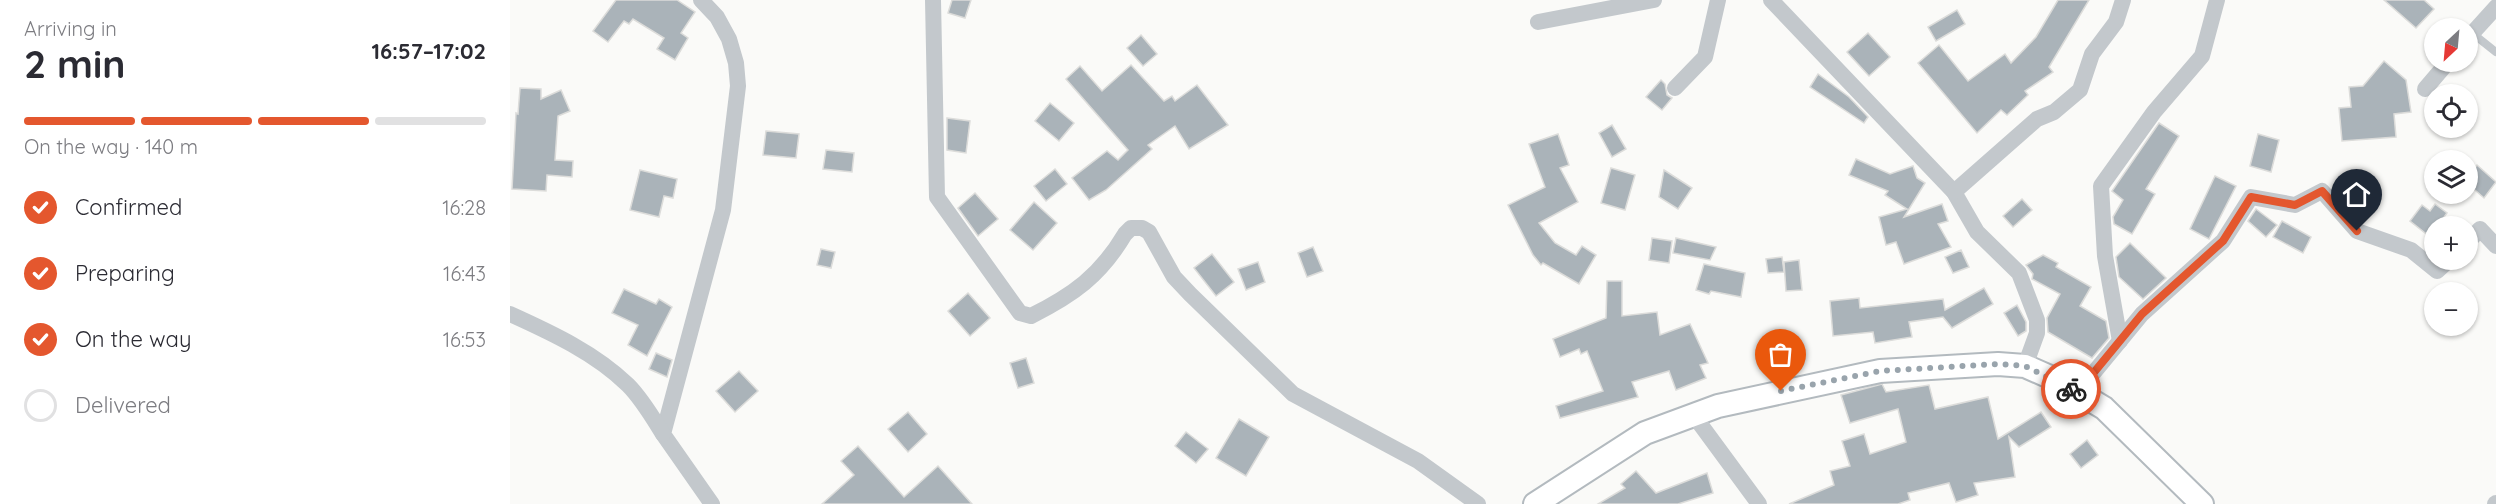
<!DOCTYPE html>
<html lang="en">
<head>
<meta charset="utf-8">
<style>
  :root { --surface:#fff; --page:#f2f2f3; --text:#2b2b33; --muted:#7c7c81; --line:#e1e1e2; --accent:#e4572e }
  body { margin:0; font-family:Quicksand,sans-serif; background:var(--page); color:var(--text); height:100vh; display:flex; flex-direction:column; font-size:22px; white-space:nowrap }
  * { box-sizing:border-box; margin:0 }
  p { font-size:20px; color:var(--muted) }
  .icon { flex:none; width:33px; height:33px; fill:none; stroke:currentColor; stroke-width:2; stroke-linecap:round; stroke-linejoin:round }
  .map { position:relative; flex:1; overflow:hidden }
  .side { display:flex; flex-direction:column; background:var(--surface); width:510px }
  .side>* { flex:none }
  .needle { width:39px; rotate:206deg }
  .buttons { position:absolute; left:1914px; top:18px; display:grid; gap:12px }
  .buttons a { display:grid; place-items:center; width:54px; height:54px; border-radius:50%; background:var(--surface); box-shadow:0 2px 4px #0004; font-size:30px }
  .pin { position:absolute; display:grid; place-items:center; width:51px; height:51px; color:#fff; margin:-62px -26px; border-radius:50% 50% 50% 0; rotate:-45deg; box-shadow:0 0 6px #0007 }
  .pin .icon { rotate:45deg }
  .courier { position:absolute; display:grid; place-items:center; width:60px; height:60px; margin:-30px; border:4px solid #e4572e; border-radius:50%; background:#fff; color:#222; box-shadow:0 2px 8px #0007 }
  .summary em { font-style:normal; font-weight:700 }
  .summary div { display:flex; flex-direction:column-reverse }
  .summary { display:flex; align-items:center; justify-content:space-between; height:102px; padding:0 24px }
  h1 { font-size:39px; font-weight:700; line-height:45px }
  .bar { display:grid; grid-template-columns:repeat(4,1fr); gap:9px 6px; align-content:center; height:72px; padding:0 24px }
  .bar i { height:8px; border-radius:4px; background:var(--line) }
  .bar .current { background:var(--accent) }
  .bar p { grid-column:span 4 }
  ol { padding:0 24px; list-style:none }
  li { display:flex; align-items:center; gap:18px; height:66px }
  li p { margin-inline-start:auto }
  li .icon { padding:6px; border-radius:50%; background:var(--accent); color:#fff; stroke-width:4 }
  li:last-child { color:var(--muted) }
  li i { width:33px; height:33px; border:3px solid var(--line); border-radius:50% }
  main { display:flex; flex:1; min-height:0 }
  .map>svg:first-child { display:block }
  .building { fill:#aab3b9; stroke:#dcdcda; stroke-width:1.5 }
  .lines { fill:none; stroke-linecap:round; stroke-linejoin:round }
  .secondary-casing { stroke:#b3babf; stroke-width:26 }
  .lane { stroke:#c3c8cc; stroke-width:8 }
  .street { stroke:#c3c8cc; stroke-width:16 }
  .secondary { stroke:#fff; stroke-width:22 }
  .done { stroke:#99a4ac; stroke-width:6; stroke-dasharray:0 10.8 }
  .route { stroke:#e4572e; stroke-width:8 }
</style>
</head>
<body>
<main>
<section class="side">
<div class="summary"><div><h1>2 min</h1><p>Arriving in</p></div><em>16:57–17:02</em></div>
<div class="bar"><i class="current"></i><i class="current"></i><i class="current"></i><i></i><p>On the way · 140 m</p></div>
<ol>
<li><svg class="icon" aria-label="check" viewBox="0 0 24 24"><path d="M5 12l5 5 9-10"/></svg>Confirmed<p>16:28</p></li>
<li><svg class="icon" aria-label="check" viewBox="0 0 24 24"><path d="M5 12l5 5 9-10"/></svg>Preparing<p>16:43</p></li>
<li><svg class="icon" aria-label="check" viewBox="0 0 24 24"><path d="M5 12l5 5 9-10"/></svg>On the way<p>16:53</p></li>
<li><i></i>Delivered</li>
</ol>
</section>
<div class="map">
<svg width="1986" height="504" viewBox="0 0 1986 504">
  <rect width="100%" height="100%" fill="#fafaf8"/>
  <g class="building">
    <path d="M106,0h61l18,12 -14,21 7,5 -13,22 -18,-11 7,-11 -31,-19 -4,5 -5,-3 -16,21 -15,-11z"/>
    <path d="M442,0h19l-6,18 -17,-5z"/>
    <path d="M1548,0h31l-40,67 4,5 -28,19 3,4 -21,20 -6,-5 -24,23 -59,-70 21,-18 29,36 37,-27 6,9 25,-26z"/>
    <path d="M1874,0h40l10,9 -18,19z"/>
    <path d="M1447,10l8,14 -29,17 -8,-14z"/>
    <path d="M1358,33l22,24 -21,19 -22,-24z"/>
    <path d="M631,35l16,19 -14,12 -16,-18z"/>
    <path d="M1874,61l22,19 5,32 -17,2 2,23 -54,4 -3,-33 12,-1 -2,-20 14,-1z"/>
    <path d="M621,65l33,36 8,-5 3,5 22,-16 31,40 -39,24 -14,-23 -27,19 4,4 -46,41 -17,10 -17,-22 35,-27 11,9 10,-10 -62,-71 14,-13 22,25z"/>
    <path d="M1308,74l31,23 19,20 -4,6 -54,-36z"/>
    <path d="M1151,80l4,4 2,11 5,3 -10,12 -16,-13z"/>
    <path d="M10,88l21,1v10l20,-9 9,21 -12,5 -3,44 18,1 -1,16 -25,-2 -1,16 -34,-2 4,-76 2,1z"/>
    <path d="M540,103l24,20 -15,18 -24,-20z"/>
    <path d="M437,118l23,3 -4,32 -19,-3z"/>
    <path d="M1649,123l20,13 -33,53 9,5 -23,40 -18,-10 -1,-7 10,-17 -11,-9z"/>
    <path d="M1102,125l14,24 -14,8 -13,-24z"/>
    <path d="M256,131l33,3 -3,24 -33,-3z"/>
    <path d="M1048,134l11,31 -9,3 18,34 -39,21 16,20 21,12 6,-9 14,9 -17,29 -36,-21 -2,2 -8,-10 -25,-50 37,-18 -16,-43z"/>
    <path d="M1748,134l21,6 -8,32 -21,-6z"/>
    <path d="M316,150l28,3 -2,19 -29,-3z"/>
    <path d="M1346,159l34,15 23,-8 4,12 8,5 -21,34 38,-13 6,17 -10,3 13,23 -47,17 -8,-22 -10,3 -7,-28 28,-8 -22,-14 3,-4 -39,-16z"/>
    <path d="M1967,165l19,17 -12,16 -16,-14v-8z"/>
    <path d="M1101,168l24,7 -10,35 -24,-7z"/>
    <path d="M545,169l12,15 -21,17 -12,-15z"/>
    <path d="M130,170l37,9 -4,19 -9,-2 -5,21 -29,-7z"/>
    <path d="M1154,170l28,18 -14,21 -19,-12z"/>
    <path d="M1705,176l21,10 -27,53 -19,-10z"/>
    <path d="M465,193l23,26 -20,17 -20,-28z"/>
    <path d="M1512,199l10,11 -19,17 -10,-11z"/>
    <path d="M524,202l23,21 -24,27 -23,-20z"/>
    <path d="M1925,204l12,9 -5,7 8,6h-16v14l-24,-19 12,-16 8,6z"/>
    <path d="M1746,209l21,16 -11,12 -18,-16z"/>
    <path d="M1772,221l29,16 -8,16 -30,-16z"/>
    <path d="M1142,238l20,3 -3,22 -20,-3z"/>
    <path d="M1166,238l40,9 -6,13 -37,-7z"/>
    <path d="M1620,243l36,35 -23,21 -24,-22 -3,-20z"/>
    <path d="M803,247l10,24 -16,6 -9,-24z"/>
    <path d="M311,249l14,3 -4,16 -14,-3z"/>
    <path d="M1451,250l8,17 -16,6 -8,-16z"/>
    <path d="M702,254l22,28 -18,14 -22,-28z"/>
    <path d="M1533,255l15,8 -2,4 35,20 -11,19 26,15 3,17 -17,20 -44,-26 -1,-14 13,-24 -28,-15 1,-5 -7,-9z"/>
    <path d="M1272,257l2,15 -16,1 -2,-14z"/>
    <path d="M1289,260l3,30 -16,1 -2,-29z"/>
    <path d="M748,262l7,20 -19,8 -8,-21z"/>
    <path d="M1194,264l41,9 -4,24 -30,-6 -2,3 -13,-4z"/>
    <path d="M1097,281h15v35l35,-4 3,23 30,-11 18,39 -8,2 6,13 -30,12 -7,-19 -37,11 6,15 -78,21 -4,-12 47,-15 -16,-40 -6,3 -2,-5 -19,8 -7,-18 53,-21z"/>
    <path d="M1474,288l9,16 -41,24 -9,-11 -34,5 3,15 -37,6 -2,-11 -40,4 -3,-35 29,-3 1,10 83,-9 2,11z"/>
    <path d="M114,289l32,15 3,-5 13,8 -25,49 -19,-11 10,-20 -26,-12z"/>
    <path d="M458,293l22,25 -20,18 -22,-25z"/>
    <path d="M1507,305l9,17v9l-8,5 -14,-23z"/>
    <path d="M146,353l16,7 -5,17 -18,-8z"/>
    <path d="M516,358l8,25 -16,5 -8,-25z"/>
    <path d="M229,371l19,20 -23,21 -19,-21z"/>
    <path d="M1372,384l4,8 43,-7 6,24 53,-12 10,42 43,-27 10,15 -32,20 -10,-10 6,40 -41,6 4,12 -22,7 -7,-19 -41,10 2,7 -12,4h-109l45,-19 -4,-14 20,-5 -8,-25 22,-7 6,20 36,-12 -8,-33 -48,14 -9,-28z"/>
    <path d="M398,412l19,22 -19,18 -20,-23z"/>
    <path d="M729,419l30,18 -23,39 -30,-18z"/>
    <path d="M676,432l22,17 -12,14 -21,-17z"/>
    <path d="M1577,440l11,15 -17,13 -11,-14z"/>
    <path d="M348,446l46,51 34,-31 34,38h-150l32,-29 -13,-14z"/>
    <path d="M1126,471l20,22 51,-20 6,20 -35,11h-80l27,-16 -4,-4z"/>
  </g>
  <g class="lines">
    <g class="secondary-casing">
      <path id="secondary" d="M1025,504l110,-71 73,-27 162,-35 118,-7 27,2 34,15 45,27 98,96"/>
    </g>
    <path class="lane" d="M1962,33l24,19"/>
    <g class="street">
      <path d="M191,0l16,17 12,22 7,24 2,23 -15,124 -60,224 49,70"/>
      <path d="M423,0l4,197 83,116 11,3c42,-21 69,-40 94,-82l6,-6h11l7,4 25,45 16,17 103,100 125,67 60,43"/>
      <path d="M1261,0l183,192 23,40 42,41 18,47v13l-12,33"/>
      <path d="M1028,22l116,-22"/>
      <path d="M1958,38l28,-31"/>
      <path d="M1165,88l30,-31 13,-57"/>
      <path d="M1915,89l23,-27"/>
      <path d="M1444,192l83,-73 17,-7 26,-22 12,-36 24,-32 7,-22"/>
      <path d="M1958,242l12,-13 16,17"/>
      <path d="M0,314c42,19 85,39 118,71 14,14 25,33 35,49"/>
      <path d="M1610,341l-15,-85 -4,-70 53,-74 48,-56 15,-56"/>
      <path d="M1567,393l65,-79 81,-73 28,-44 44,8 27,-14 35,40 54,19 26,21 12,-11"/>
      <path d="M1185,417l64,87"/>
      <path d="M1985,504l1,-1"/>
    </g>
    <use href="#secondary" class="secondary"/>
  </g>
  <g class="lines">
    <path class="done" d="M1271,391l99,-20 118,-7 27,2 46,23"/>
    <path class="route" d="M1561,389l6,4 65,-79 81,-73 28,-44 44,8 27,-14 35,40"/>
  </g>
</svg>
<div class="buttons">
<a><svg class="needle" viewBox="-14 -14 28 28"><path d="M0-13l5 13h-10z" fill="#e53935"/><path d="M0 13l5-13h-10z" fill="#7c7c81"/></svg></a>
<a><svg class="icon" aria-label="locate" viewBox="0 0 24 24"><circle cx="12" cy="12" r="6"/><path d="M12 2v4M12 18v4M2 12h4M18 12h4"/></svg></a>
<a><svg class="icon" aria-label="layers" viewBox="0 0 24 24"><path d="M12 4l9 5-9 5-9-5zM3 14l9 5 9-5"/></svg></a>
<a>+</a>
<a>−</a>
</div>
<div class="pin" style="left:1271px;top:391px;background:#ea580c"><svg class="icon" aria-label="bag" viewBox="0 0 24 24"><path d="M5 8h14l-1 12H6zM9 8a3 3 0 0 1 6 0"/></svg></div>
<div class="pin" style="left:1847px;top:231px;background:#1f2937"><svg class="icon" aria-label="home" viewBox="0 0 24 24"><path d="M3 11l9-7 9 7M6 9v11h12V9"/></svg></div>
<div class="courier" style="left:1561px;top:389px"><svg class="icon" aria-label="bike" viewBox="0 0 24 24"><circle cx="6" cy="16" r="4"/><circle cx="18" cy="16" r="4"/><path d="M6 16l4-8h5l3 8M10 8l3 8H6M13 5h3"/></svg></div>
</div>
</main>
</body>
</html>
